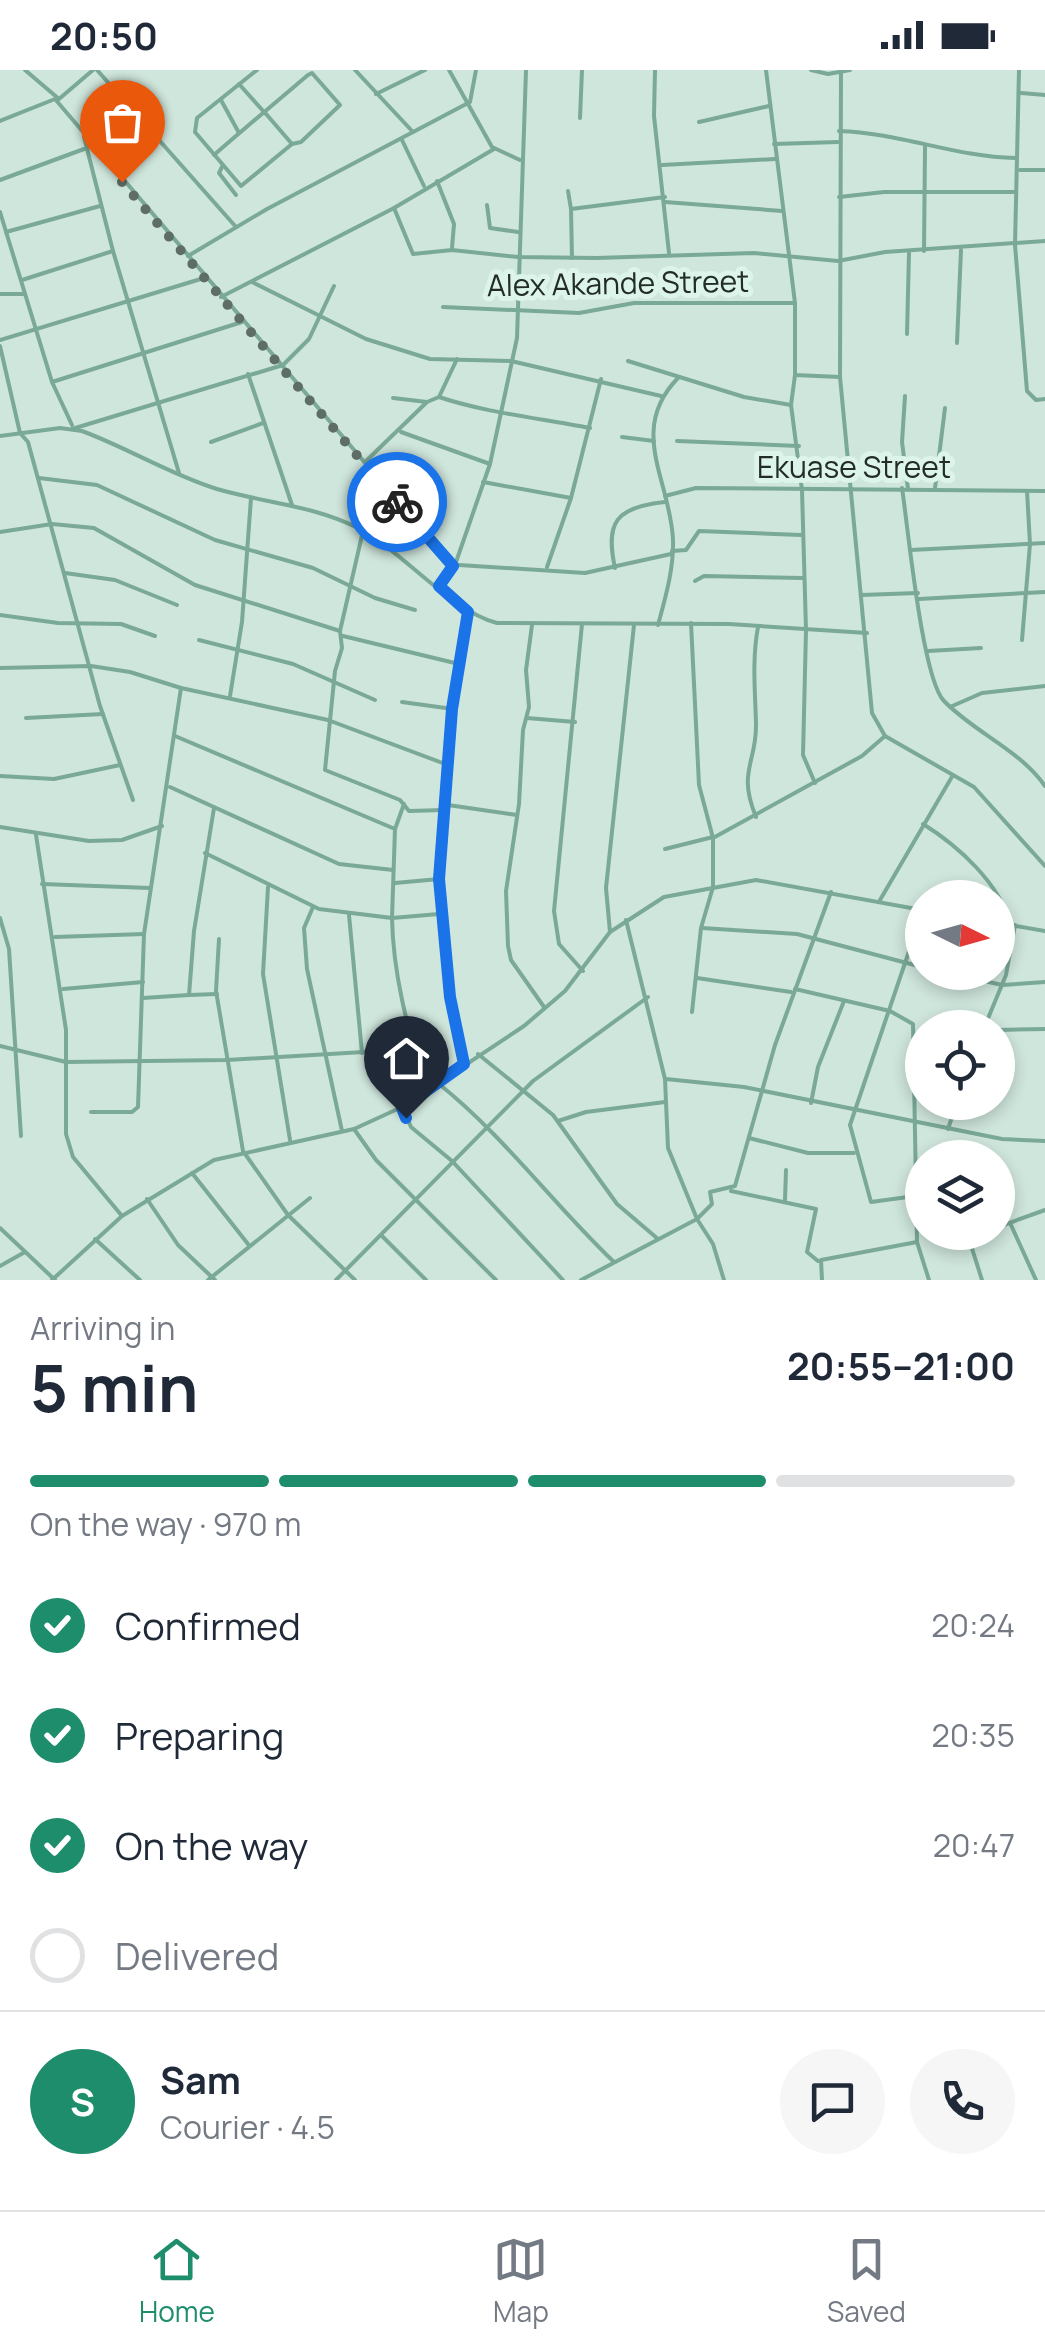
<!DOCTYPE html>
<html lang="en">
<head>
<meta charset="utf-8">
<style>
  :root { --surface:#fff; --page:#f6f6f7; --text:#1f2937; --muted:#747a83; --line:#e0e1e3; --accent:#1d8d6c }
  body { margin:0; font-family:Manrope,sans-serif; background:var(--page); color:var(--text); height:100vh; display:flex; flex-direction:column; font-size:38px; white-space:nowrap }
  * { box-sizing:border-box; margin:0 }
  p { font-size:32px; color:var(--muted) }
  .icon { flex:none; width:55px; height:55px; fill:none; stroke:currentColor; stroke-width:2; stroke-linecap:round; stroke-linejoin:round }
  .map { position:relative; height:1210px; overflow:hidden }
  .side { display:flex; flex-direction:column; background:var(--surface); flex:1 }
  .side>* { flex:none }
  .needle { width:65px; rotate:95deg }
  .fabs { position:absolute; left:905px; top:810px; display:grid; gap:20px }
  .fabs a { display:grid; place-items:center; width:110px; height:110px; border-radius:50%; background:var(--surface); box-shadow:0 5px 15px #0003; font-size:50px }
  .pin { position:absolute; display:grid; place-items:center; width:85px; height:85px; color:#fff; margin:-102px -42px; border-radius:50% 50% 50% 0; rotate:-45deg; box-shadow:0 0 10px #0007 }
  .pin .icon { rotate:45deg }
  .courier { position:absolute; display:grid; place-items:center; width:100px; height:100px; margin:-50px; border:8px solid #1a73e8; border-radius:50%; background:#fff; color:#222; box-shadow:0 2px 12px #0007 }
  .summary em { font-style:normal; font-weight:700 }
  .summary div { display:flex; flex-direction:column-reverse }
  .summary { display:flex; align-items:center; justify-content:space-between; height:170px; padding:0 30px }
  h1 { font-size:65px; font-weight:700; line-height:75px }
  .bar { display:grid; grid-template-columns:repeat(4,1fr); gap:15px 10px; align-content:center; height:120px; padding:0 30px }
  .bar i { height:12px; border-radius:8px; background:var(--line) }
  .bar .current { background:var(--accent) }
  .bar p { grid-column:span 4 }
  .line { display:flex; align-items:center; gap:25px; padding:0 30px; border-top:2px solid var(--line) }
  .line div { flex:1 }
  .round { display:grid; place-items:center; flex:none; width:105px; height:105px; border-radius:52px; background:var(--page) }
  ol { padding:0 30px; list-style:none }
  li { display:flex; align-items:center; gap:30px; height:110px }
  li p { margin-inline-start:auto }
  li .icon { padding:10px; border-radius:50%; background:var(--accent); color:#fff; stroke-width:4 }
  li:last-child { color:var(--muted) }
  li i { width:55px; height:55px; border:5px solid var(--line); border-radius:50% }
  .status { display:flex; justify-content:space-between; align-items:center; height:70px; padding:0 50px; background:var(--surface); direction:ltr }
  .status svg { height:28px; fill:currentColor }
  .tabs { display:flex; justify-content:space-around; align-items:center; height:140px; border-top:2px solid var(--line); background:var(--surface); font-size:28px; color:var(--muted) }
  .tabs a { display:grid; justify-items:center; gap:5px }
  .tabs .current { color:var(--accent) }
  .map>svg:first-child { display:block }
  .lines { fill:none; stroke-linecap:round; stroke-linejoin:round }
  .minor { stroke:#7aa997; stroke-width:4 }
  .done { stroke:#5f6d67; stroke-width:10; stroke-dasharray:0 18 }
  .route { stroke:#1a73e8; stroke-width:12 }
  .labels { text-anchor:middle; stroke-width:10; stroke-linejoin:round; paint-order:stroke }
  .street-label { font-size:30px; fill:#232c28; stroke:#dcf4ea }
</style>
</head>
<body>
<div class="status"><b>20:50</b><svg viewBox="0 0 49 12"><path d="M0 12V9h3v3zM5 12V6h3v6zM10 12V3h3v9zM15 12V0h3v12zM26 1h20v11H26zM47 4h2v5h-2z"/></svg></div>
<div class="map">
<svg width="1045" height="1210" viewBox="0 0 1045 1210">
  <rect width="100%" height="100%" fill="#cfe6dc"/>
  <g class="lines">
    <g class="minor">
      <path d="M25,0l34,29 34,-29"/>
      <path d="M97,0l139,157"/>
      <path d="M257,0l-60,48 -2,14 46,54 51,-42"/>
      <path d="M355,0l58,62"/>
      <path d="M449,0l43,77 28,13"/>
      <path d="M655,0l-1,46 15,137"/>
      <path d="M766,0l29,233v72l45,2"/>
      <path d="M811,0l17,4 22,-4"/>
      <path d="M841,0l-1,307 32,336 13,23 89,51 71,79"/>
      <path d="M1019,0l-4,175 12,146 9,9 9,-1"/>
      <path d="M1021,23l24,2"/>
      <path d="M376,24l49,-24"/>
      <path d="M221,30l18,33"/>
      <path d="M580,48l2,-48"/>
      <path d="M0,51l55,-22 398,467 -13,18"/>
      <path d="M699,52l70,-16"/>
      <path d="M839,61c61,2 117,26 176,27"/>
      <path d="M84,67l29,114 66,222"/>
      <path d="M402,70l22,46"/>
      <path d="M774,74l64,-2"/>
      <path d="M214,85c31,-27 62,-53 94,-80l4,-2 28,32 -39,37 -9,2 -25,-29 -3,-3 -25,-28"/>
      <path d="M223,95l-4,8 17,22"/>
      <path d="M662,95l113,-6"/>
      <path d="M1020,100h25"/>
      <path d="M0,110l84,-31"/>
      <path d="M437,111l17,43 -2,24"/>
      <path d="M568,121l3,18"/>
      <path d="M839,127l45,-5h132"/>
      <path d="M665,132l117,9"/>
      <path d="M487,135l3,23 28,4"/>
      <path d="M394,138l19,46 39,-4 66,7 78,1 158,-5 84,8 47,-9 160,-11"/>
      <path d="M0,142l52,170 20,43"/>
      <path d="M6,162l94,-26"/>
      <path d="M924,181l1,-104"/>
      <path d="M188,186l79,-47 203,-107 6,-32"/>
      <path d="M572,188l-1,-49 94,-12"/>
      <path d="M22,210l91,-29"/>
      <path d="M252,212l114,57 64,20 81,2 150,35"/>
      <path d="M0,224h23"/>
      <path d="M221,227l173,-89 100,-59"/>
      <path d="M443,237l136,6 55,-10h161"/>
      <path d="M907,264l2,-81"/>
      <path d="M0,270l204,-62"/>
      <path d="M957,273l4,-93"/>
      <path d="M0,276l20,87 8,9 72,264 33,94"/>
      <path d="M628,291l116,36 47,8"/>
      <path d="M248,304l44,131"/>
      <path d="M795,305l-4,30 11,85 4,140 -3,125 12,28"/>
      <path d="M52,312l190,-60"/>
      <path d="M905,326l-3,46 6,47"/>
      <path d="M439,327c48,16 100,21 151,31"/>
      <path d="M393,328l34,4"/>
      <path d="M72,359l211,-64 26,-26 25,-53"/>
      <path d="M401,362l89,32"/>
      <path d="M0,366l60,-8 22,3c46,17 89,44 135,58 48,14 95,16 141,39 47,25 91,82 139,95l232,1 138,9"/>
      <path d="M622,367l32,4"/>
      <path d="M677,371l122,5"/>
      <path d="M211,372l52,-19"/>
      <path d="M366,391l61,-59 12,-5 18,-38"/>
      <path d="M39,408l58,7 118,55 98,28 62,30 40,12"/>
      <path d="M483,412l88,16"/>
      <path d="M902,418c6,39 20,190 42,213 31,32 76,49 101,85"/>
      <path d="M935,418l10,-80"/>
      <path d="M665,426l31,-8 349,3"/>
      <path d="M363,461l-23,100 2,17 -7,23 -10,99 75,30 9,11 35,-1"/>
      <path d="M0,462l52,-8 42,4 101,57 145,46"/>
      <path d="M911,480l134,-7"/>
      <path d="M672,481l14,-1 13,-19 102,4"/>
      <path d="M455,495l35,-101 27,-126 9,-268"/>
      <path d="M459,495l126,8 86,-19"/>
      <path d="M547,497l24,-69 30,-119"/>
      <path d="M615,498c-10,-46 1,-61 50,-66"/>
      <path d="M65,503l50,7 62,25"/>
      <path d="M695,511l9,-5 98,2"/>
      <path d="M861,525l57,-2"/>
      <path d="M919,529l126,-7"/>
      <path d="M0,545l58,8 63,1 34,12"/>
      <path d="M691,553l8,162 14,53"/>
      <path d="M582,554l-28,287 5,33 24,27"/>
      <path d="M532,555l-6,45 3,37 -6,23 -4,74 -13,87 2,55 3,14 33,47"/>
      <path d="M658,555c7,-26 16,-56 15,-85 -2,-58 -46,-110 5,-162"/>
      <path d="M343,566l116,28"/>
      <path d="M199,570l94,24 82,36"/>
      <path d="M1022,570l8,-96 -3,-53"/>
      <path d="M928,581l53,-3"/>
      <path d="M0,598l91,-2 39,6 51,16 147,32 120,45"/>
      <path d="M230,626l12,-74 9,-124"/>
      <path d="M402,632l51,7"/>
      <path d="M950,637l32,-14 63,-7"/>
      <path d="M26,648l77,-4"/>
      <path d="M527,648l48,4"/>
      <path d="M175,666l220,93"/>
      <path d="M0,706l54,3 66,-14"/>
      <path d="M170,717l169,77 54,6"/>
      <path d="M448,735l69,10"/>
      <path d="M756,747c-19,-46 1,-54 0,-94 -1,-33 -4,-64 2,-96"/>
      <path d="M923,754c34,21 78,60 87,101"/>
      <path d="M0,757l89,14 33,-1 40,-14"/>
      <path d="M36,765l30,195v104l7,23 49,59"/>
      <path d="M665,779l48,-12"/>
      <path d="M205,783l114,56 73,9 3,-89 9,-25"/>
      <path d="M395,813l44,-4"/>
      <path d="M42,814l108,4"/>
      <path d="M268,817l-5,87 27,166"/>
      <path d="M880,830l73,-125"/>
      <path d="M313,837l-9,21 3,41 35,162"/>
      <path d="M349,845l13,138"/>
      <path d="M0,848l9,31 12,187"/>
      <path d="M998,853l47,8"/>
      <path d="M702,858l95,6 125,33"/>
      <path d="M610,862l-4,-44 28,-263"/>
      <path d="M55,867l89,-3"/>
      <path d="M219,869l-3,52 27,160 45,64 67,65"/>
      <path d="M945,902l57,13 43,-3"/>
      <path d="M697,908l94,14"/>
      <path d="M63,919l80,-7"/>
      <path d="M795,919l95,22 23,13 4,218 12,38"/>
      <path d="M189,925l28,-1"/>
      <path d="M143,928l46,-3 5,-64 20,-123"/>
      <path d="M692,942l9,-84 12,-41v-49l149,-82 23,-20"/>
      <path d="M984,958l22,-53 9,-50"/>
      <path d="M998,960l47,-1"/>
      <path d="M0,976l66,16 161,-2 187,-11"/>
      <path d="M478,984l75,61 64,89 41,35"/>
      <path d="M464,994l-14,-67 -11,-118 14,-170 15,-97"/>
      <path d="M666,1009l78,8 258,52 43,2"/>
      <path d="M439,1014c65,52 115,121 175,178"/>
      <path d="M426,1022c-16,-57 -33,-114 -34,-174l47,-4"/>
      <path d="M811,1033l7,-36 26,-66"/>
      <path d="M402,1037l9,20 41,34 111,119"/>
      <path d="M91,1042h41l6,-5 6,-173 37,-246"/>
      <path d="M558,1051l28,-9 79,-10"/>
      <path d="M354,1059l22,31 120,120"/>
      <path d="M948,1059l9,-27"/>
      <path d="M749,1068l59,15h46"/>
      <path d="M192,1103l56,71"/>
      <path d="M731,1121l85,18 -9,43 11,9"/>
      <path d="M915,1126l-44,6 -21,-77 72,-212"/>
      <path d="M147,1129l31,46 37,35"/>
      <path d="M785,1130l1,-30"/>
      <path d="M1011,1155l25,55"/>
      <path d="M998,1157l47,-17"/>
      <path d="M0,1158l55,52"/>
      <path d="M976,1162l-7,7 13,41"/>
      <path d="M382,1166l44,44"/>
      <path d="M95,1169l45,41"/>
      <path d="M0,1196l25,-14"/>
      <path d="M52,1210l70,-64 92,-56 140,-31 48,-22 122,-81 41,-35 45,-59 54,-35 92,-17 166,30"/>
      <path d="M208,1210l102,-82"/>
      <path d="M336,1210l197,-199 115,-84"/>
      <path d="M581,1210l116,-61 -29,-71 -3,-69 -39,-159"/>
      <path d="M724,1210l-11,-36 -16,-25 15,-15 -2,-12 25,-6 40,-141 56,-153"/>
      <path d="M822,1210l-1,-20 96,-18"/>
    </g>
  </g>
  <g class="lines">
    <path class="done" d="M122,112l275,320"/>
    <path class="route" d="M397,432l56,64 -14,20 29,26 -16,97 -13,170 11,118 14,67 -62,44 4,10"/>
  </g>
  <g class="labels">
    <g class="street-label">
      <text transform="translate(618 214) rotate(-1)" y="10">Alex Akande Street</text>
      <text x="854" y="408">Ekuase Street</text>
    </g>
  </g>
</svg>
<div class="fabs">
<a><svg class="needle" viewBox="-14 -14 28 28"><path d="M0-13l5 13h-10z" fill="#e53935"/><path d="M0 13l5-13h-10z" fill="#747a83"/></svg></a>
<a><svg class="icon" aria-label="locate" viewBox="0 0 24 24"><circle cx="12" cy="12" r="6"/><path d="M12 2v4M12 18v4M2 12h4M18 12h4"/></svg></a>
<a><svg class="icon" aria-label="layers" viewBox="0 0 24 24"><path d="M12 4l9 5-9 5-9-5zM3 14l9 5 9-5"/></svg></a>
</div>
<div class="pin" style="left:122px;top:112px;background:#ea580c"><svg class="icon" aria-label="bag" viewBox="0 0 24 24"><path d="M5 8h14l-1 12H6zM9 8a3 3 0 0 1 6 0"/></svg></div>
<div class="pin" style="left:406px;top:1048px;background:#1f2937"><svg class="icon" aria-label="home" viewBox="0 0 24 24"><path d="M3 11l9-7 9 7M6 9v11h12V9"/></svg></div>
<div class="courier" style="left:397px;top:432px"><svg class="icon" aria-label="bike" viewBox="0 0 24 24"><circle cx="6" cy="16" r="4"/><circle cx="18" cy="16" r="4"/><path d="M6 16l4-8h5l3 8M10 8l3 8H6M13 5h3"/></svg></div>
</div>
<section class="side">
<div class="summary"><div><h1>5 min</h1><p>Arriving in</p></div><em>20:55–21:00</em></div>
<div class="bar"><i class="current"></i><i class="current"></i><i class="current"></i><i></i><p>On the way · 970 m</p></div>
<ol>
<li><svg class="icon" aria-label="check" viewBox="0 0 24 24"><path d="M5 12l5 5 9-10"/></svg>Confirmed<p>20:24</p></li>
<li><svg class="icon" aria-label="check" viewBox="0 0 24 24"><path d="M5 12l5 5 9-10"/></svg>Preparing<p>20:35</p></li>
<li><svg class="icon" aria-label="check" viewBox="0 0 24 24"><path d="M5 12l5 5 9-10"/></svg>On the way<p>20:47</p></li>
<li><i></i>Delivered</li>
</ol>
<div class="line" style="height:180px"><b class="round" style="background:var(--accent);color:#fff">S</b><div><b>Sam</b><p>Courier · 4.5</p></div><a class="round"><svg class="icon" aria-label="chat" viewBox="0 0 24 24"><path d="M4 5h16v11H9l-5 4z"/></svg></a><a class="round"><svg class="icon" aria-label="phone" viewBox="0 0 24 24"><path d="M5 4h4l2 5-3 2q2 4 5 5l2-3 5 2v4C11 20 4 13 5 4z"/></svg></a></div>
</section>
<nav class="tabs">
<a class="current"><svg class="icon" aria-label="home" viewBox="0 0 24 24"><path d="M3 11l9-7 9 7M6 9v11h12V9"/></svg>Home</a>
<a><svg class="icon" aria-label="map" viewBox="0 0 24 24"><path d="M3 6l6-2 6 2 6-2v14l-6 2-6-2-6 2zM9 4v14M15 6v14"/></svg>Map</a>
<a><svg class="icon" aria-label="saved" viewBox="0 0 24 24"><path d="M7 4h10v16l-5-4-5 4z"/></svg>Saved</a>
</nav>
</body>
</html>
